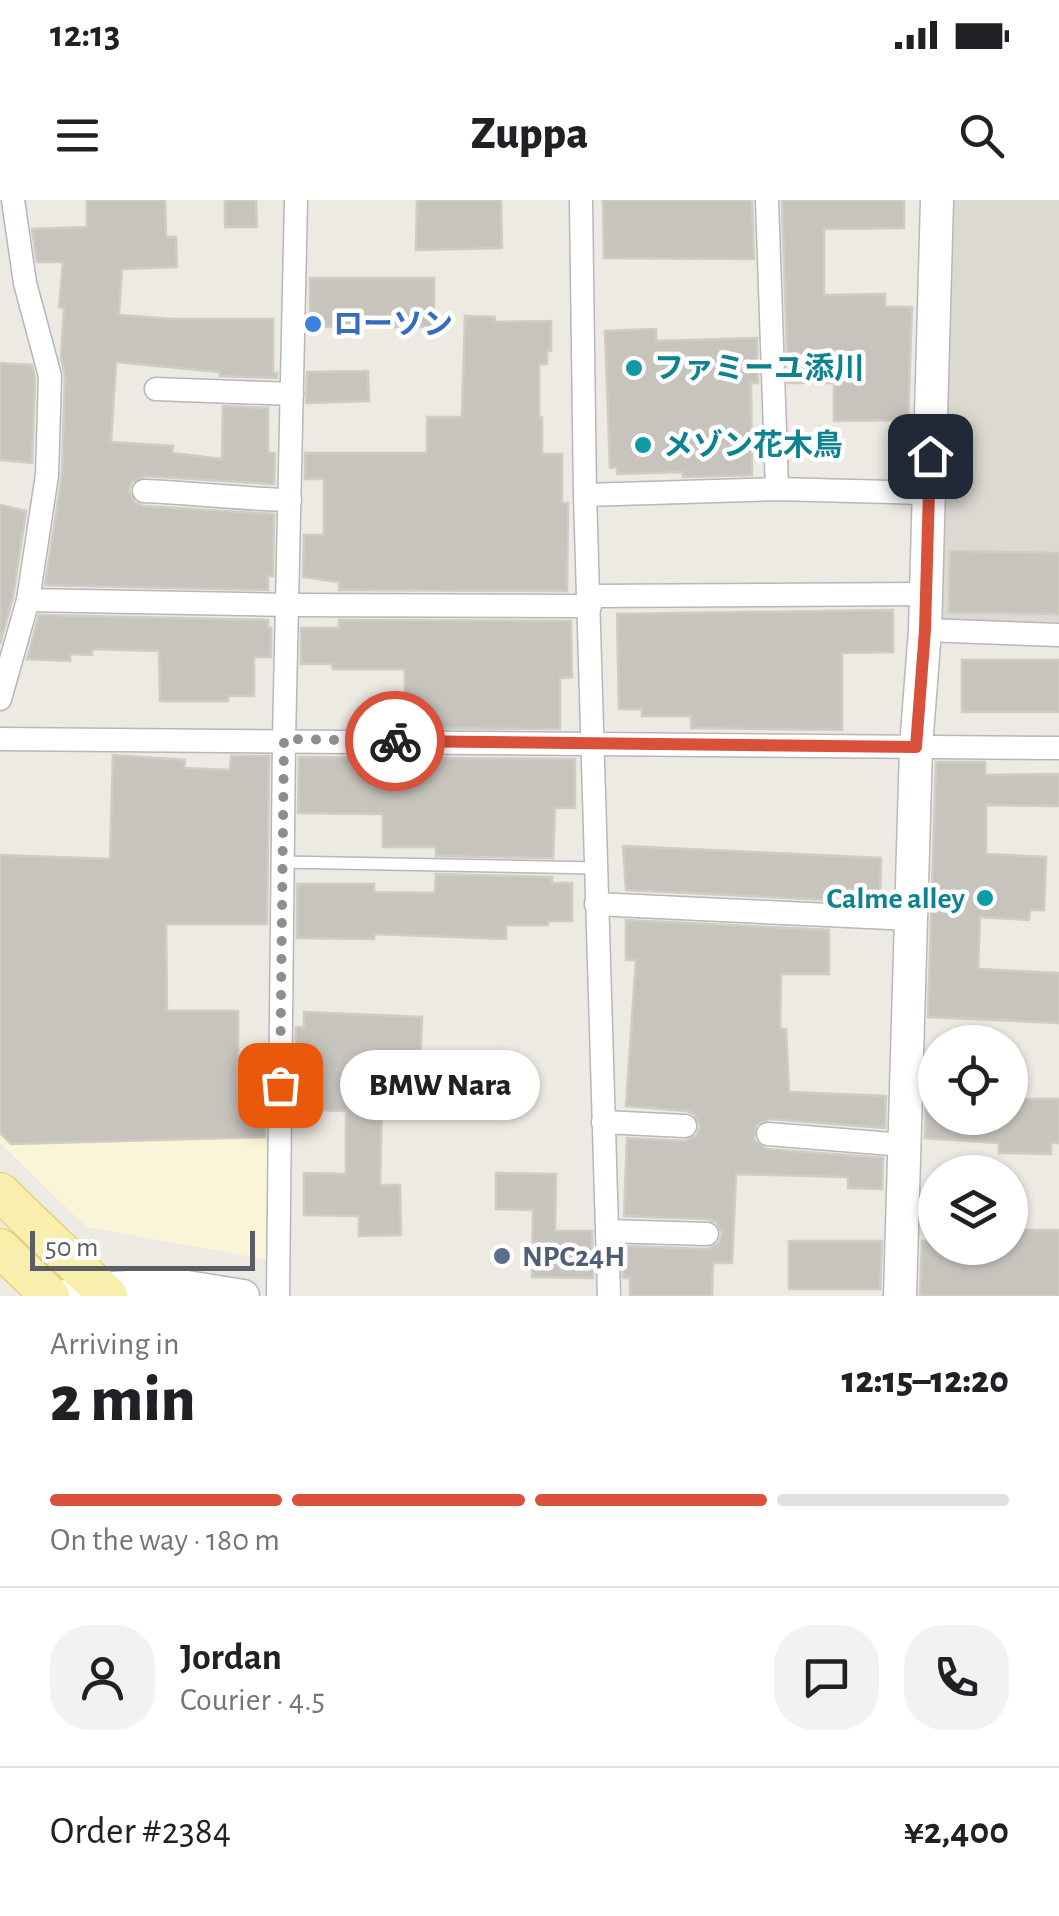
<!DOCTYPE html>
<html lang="en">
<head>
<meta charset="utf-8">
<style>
  :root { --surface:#fff; --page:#f2f2f2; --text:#202124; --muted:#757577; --line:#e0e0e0; --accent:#d9503b }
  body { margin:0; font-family:"Alegreya Sans","Noto Sans JP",sans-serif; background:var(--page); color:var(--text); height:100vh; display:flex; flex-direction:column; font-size:38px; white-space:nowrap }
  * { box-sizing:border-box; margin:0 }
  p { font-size:32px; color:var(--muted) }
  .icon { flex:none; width:55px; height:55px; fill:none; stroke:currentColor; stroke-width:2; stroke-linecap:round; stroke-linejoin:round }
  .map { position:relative; height:1096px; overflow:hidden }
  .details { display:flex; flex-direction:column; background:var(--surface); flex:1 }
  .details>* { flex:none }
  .tools { position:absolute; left:918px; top:825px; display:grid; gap:20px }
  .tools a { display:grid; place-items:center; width:110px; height:110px; border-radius:50%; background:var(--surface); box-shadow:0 2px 8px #0004; font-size:50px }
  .scale { position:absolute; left:30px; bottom:25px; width:225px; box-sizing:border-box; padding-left:10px; border:5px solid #5a5d61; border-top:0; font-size:28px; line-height:35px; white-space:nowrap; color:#5a5d61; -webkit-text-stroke:8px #fff; paint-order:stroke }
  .pin { position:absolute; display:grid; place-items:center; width:85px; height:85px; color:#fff; margin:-42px; border-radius:20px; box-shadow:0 5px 15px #0006 }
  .courier { position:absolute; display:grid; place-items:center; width:100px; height:100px; margin:-50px; border:8px solid #d9503b; border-radius:50%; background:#fff; color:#222; box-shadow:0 2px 12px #0007 }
  .bubble { position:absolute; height:70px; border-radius:35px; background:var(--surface); box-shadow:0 2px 8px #0004; font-size:32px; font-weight:800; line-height:70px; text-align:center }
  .summary em { font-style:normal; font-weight:800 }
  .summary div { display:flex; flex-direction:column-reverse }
  .summary { display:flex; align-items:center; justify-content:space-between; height:170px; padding:0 50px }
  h1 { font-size:65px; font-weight:800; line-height:75px }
  .bar { display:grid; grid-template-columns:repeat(4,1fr); gap:15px 10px; align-content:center; height:120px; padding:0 50px }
  .bar i { height:12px; border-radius:8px; background:var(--line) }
  .bar .on { background:var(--accent) }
  .bar p { grid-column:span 4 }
  .line { display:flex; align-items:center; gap:25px; padding:0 50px; border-top:2px solid var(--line) }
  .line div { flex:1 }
  .round { display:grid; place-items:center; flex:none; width:105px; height:105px; border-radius:40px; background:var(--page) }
  .status { display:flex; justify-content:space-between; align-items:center; height:70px; padding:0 50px; background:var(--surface); direction:ltr }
  .status svg { height:28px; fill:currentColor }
  header { display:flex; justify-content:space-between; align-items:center; height:130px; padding:0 50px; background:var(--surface); font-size:45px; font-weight:800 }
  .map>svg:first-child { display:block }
  .commercial { fill:#faf4d8 }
  .education { fill:#dbd9d0 }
  .building { fill:#c7c4be; stroke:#d0ccc1; stroke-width:2.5 }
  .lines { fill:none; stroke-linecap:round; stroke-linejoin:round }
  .lane-casing { stroke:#b4b7bb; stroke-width:14 }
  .street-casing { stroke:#b4b7bb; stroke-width:25 }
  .secondary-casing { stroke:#b6b8bd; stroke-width:35 }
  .primary-casing { stroke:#e4c763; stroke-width:40 }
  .lane { stroke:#fff; stroke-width:11 }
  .street { stroke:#fff; stroke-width:22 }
  .secondary { stroke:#fff; stroke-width:32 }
  .primary { stroke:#f7efab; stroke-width:38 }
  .done { stroke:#8d8e8e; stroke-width:10; stroke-dasharray:0 18 }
  .route { stroke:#d9503b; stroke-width:12 }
  .shop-dot { fill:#3f7fe0; stroke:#fff; stroke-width:4 }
  .culture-dot { fill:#0f9aa8; stroke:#fff; stroke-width:4 }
  .service-dot { fill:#5c6f8a; stroke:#fff; stroke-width:4 }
  .labels { text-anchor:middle; stroke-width:9; stroke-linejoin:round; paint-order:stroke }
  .shop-label { font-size:30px; font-weight:bold; fill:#366cbe; stroke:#fff; text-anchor:start }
  .culture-label { font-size:30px; font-weight:bold; fill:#0d838f; stroke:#fff; text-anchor:start }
  .service-label { font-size:30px; font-weight:bold; fill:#4e5e75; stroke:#fff; text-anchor:start }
</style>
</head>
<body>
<div class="status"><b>12:13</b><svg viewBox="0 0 49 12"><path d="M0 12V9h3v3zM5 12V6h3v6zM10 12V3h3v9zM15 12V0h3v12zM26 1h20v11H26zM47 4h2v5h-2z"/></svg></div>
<header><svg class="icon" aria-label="menu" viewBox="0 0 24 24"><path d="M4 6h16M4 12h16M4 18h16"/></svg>Zuppa<svg class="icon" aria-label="search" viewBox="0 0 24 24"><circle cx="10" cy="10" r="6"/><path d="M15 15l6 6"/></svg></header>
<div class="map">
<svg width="1059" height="1096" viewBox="0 0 1059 1096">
  <rect width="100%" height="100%" fill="#eceae2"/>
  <path class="commercial" d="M271,874l-3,186 -182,-33 -86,-84v-62z"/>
  <path class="education" d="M949,0h110v422l-119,-1z"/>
  <g class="building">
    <path d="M87,0h78l1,37h10l1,30 -55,2 -3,46 54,4h100v54h4v5l-57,-2v-4l-104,-10 -5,80 62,4 -1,7 50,6 1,-53 45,2v45h7l-1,31 -129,-8 -13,6 -3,9 6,12 8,3 131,8 -1,62h-5v14l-223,-5 17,-110 3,-99 -4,-19 3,-49 -5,-1 4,-45h-26l-5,-33 55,-2z"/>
    <path d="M225,0h31l1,27h-32z"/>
    <path d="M417,0h84l1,48 -86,2z"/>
    <path d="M603,0h149l2,59 -150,-1z"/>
    <path d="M782,0h122v28l-80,1v66l61,-1v13h27l-4,113 -74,1v-38h-46z"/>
    <rect x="310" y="78" width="124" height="49"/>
    <path d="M465,116l30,1v5l56,-1v30h-4v13h-8v53h3v37h20v49h6l-1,88 -228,-1v-8l-36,-5 1,-42h20v-56h-19v-26h122v-36h35z"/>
    <path d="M656,129v12l101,-3 1,45h-7l1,92 -69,2v-5l-66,2v-7l-7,1 -5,-137z"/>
    <path d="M0,163l32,2 3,13 -3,85 -32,-3z"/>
    <path d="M368,171l1,30 -63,2 1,-31z"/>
    <path d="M0,305l26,6 -13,86 -13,47z"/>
    <path d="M950,351l109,2v61l-110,-2z"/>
    <path d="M893,410v42l-51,1v77l-151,-2v-12h-49v-7h-23l-2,-95z"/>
    <path d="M39,415l229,5v8h3v29h-17v39h-26v5h-68l-1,-50 -67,-2v6l-22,-1v7l-43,-2z"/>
    <path d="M339,420l232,1 1,56 -12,1v51l-134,-1 -1,-26h-20v-33h-72l-1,-5h-31v-36h38z"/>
    <rect x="962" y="460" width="97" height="52"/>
    <path d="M113,555l72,5 -1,8 46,2 1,-14h38l-2,168h-101l1,87h71v73h9l3,14h15v39l-254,7 -11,-11v-278l110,4z"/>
    <path d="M299,557l276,2v49h-20l-2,50 -117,-2v-9h-53v-33l-85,-1z"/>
    <path d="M936,562h49v13l74,-1v32l-73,-1v49l60,3 -2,53h-14l-1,10 -49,-3 -2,52 81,4v50l-131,-6z"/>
    <path d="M623,646l258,12 -1,41 -51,-2v3l-203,-10z"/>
    <path d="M436,674l116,3v6h20v38h-24v4h-42v14l-132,-5v5l-77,-1v-54h77v8l61,1z"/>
    <path d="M626,720l203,10v44h-48l-1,55h6l3,63 97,4 -1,32 -116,-9 -13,6 -2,15 12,9 117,9 -1,31 -34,-1v-11l-112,-3 -4,89h-19l-1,33h-82v-18h-7v-32l85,3 11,-6 3,-10 -6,-11 -9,-3 -83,-3 3,-78 58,3 12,-6 3,-9 -6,-12 -7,-3 -61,-5 10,-146h-10z"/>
    <path d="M304,812l118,5 -2,46 -37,-1 -3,123h20l1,50 -42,1v-20l-55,-1v-42l42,1v-63l-30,-1v-14l-21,-1 1,-68h8z"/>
    <path d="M926,899l9,1v18h75v-19h49v44h-8v11l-52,-1v-10l-74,-5z"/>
    <path d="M496,973l60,1 -1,57h37l1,47 -61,-1 1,-67 -37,-1z"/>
    <path d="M1010,1030h49v66h-139l2,-55h13v7h75z"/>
    <path d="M789,1041h93l-2,48h-91z"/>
  </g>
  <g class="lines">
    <g class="lane-casing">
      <path id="lane" d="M283,662l312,6"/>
    </g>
    <g class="street-casing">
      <g id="street">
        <path d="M581,0l4,295 24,801"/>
        <path d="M767,0l10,289"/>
        <path d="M156,189l136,5"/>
        <path d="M144,291c50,2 97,8 146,9"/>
        <path d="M585,295l192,-6 151,4"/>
        <path d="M590,396l334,-2"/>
        <path d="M28,400l261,5 301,1"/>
        <path d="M925,430l134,5"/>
        <path d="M0,499l28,-99 19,-125 3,-99 -25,-93 -12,-83"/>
        <path d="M0,539l1059,9"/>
        <path d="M596,704l316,15"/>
        <path d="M603,922l82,4"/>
        <path d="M768,934l136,11"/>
        <path d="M607,1031l100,3"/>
        <path d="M278,1096l6,-557 12,-539"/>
      </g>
    </g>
    <g class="secondary-casing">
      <g id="secondary">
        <path d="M66,1096l35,-7 67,-5 75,12"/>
        <path d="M900,1096l16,-549 9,-117 12,-430"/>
      </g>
    </g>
    <g class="primary-casing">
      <g id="primary">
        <path d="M0,992l108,104"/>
        <path d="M0,1048l50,48"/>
      </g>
    </g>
    <use href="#lane" class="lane"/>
    <use href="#street" class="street"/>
    <use href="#secondary" class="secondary"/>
    <use href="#primary" class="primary"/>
  </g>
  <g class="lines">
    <path class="done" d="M280,885l4,-346 111,2"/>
    <path class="route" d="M395,541l521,6 9,-117 5,-174"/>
  </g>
  <circle class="shop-dot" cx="313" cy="124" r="10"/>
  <g class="culture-dot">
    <circle cx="634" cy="168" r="10"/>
    <circle cx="643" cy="245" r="10"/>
    <circle cx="985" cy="698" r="10"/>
  </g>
  <circle class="service-dot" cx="502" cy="1056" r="10"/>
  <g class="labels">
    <g class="shop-label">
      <text x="333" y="134">ローソン</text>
    </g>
    <g class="culture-label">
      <text x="654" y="178">ファミーユ添川</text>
      <text x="663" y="255">メゾン花木鳥</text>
      <text x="965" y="708" text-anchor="end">Calme alley</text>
    </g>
    <g class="service-label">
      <text x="522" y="1066">NPC24H</text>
    </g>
  </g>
</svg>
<div class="tools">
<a><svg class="icon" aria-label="locate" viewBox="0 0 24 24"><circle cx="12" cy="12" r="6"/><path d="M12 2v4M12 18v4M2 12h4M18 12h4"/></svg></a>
<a><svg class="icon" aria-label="layers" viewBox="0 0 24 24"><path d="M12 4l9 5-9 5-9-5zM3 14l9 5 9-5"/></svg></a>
</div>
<div class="scale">50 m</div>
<div class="pin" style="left:280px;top:885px;background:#ea580c"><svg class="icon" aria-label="bag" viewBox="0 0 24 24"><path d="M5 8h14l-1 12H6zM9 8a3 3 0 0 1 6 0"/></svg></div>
<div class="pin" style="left:930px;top:256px;background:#1f2937"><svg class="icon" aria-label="home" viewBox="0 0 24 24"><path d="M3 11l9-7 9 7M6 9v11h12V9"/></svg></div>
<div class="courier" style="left:395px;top:541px"><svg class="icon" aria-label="bike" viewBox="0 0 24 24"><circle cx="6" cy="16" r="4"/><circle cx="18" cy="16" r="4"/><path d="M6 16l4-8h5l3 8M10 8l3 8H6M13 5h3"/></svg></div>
<div class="bubble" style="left:340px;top:850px;width:200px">BMW Nara</div>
</div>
<section class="details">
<div class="summary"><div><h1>2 min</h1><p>Arriving in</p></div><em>12:15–12:20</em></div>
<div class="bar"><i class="on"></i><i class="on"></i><i class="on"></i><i></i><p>On the way · 180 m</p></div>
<div class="line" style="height:180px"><a class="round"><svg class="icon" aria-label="person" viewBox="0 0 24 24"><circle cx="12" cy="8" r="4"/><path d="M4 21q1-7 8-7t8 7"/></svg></a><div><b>Jordan</b><p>Courier · 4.5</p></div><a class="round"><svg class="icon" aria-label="chat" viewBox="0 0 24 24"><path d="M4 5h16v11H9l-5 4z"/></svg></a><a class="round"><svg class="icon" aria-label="phone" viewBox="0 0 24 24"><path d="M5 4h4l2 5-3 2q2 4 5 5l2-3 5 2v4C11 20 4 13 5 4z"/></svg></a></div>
<div class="line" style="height:130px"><div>Order #2384</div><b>¥2,400</b></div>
</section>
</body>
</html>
